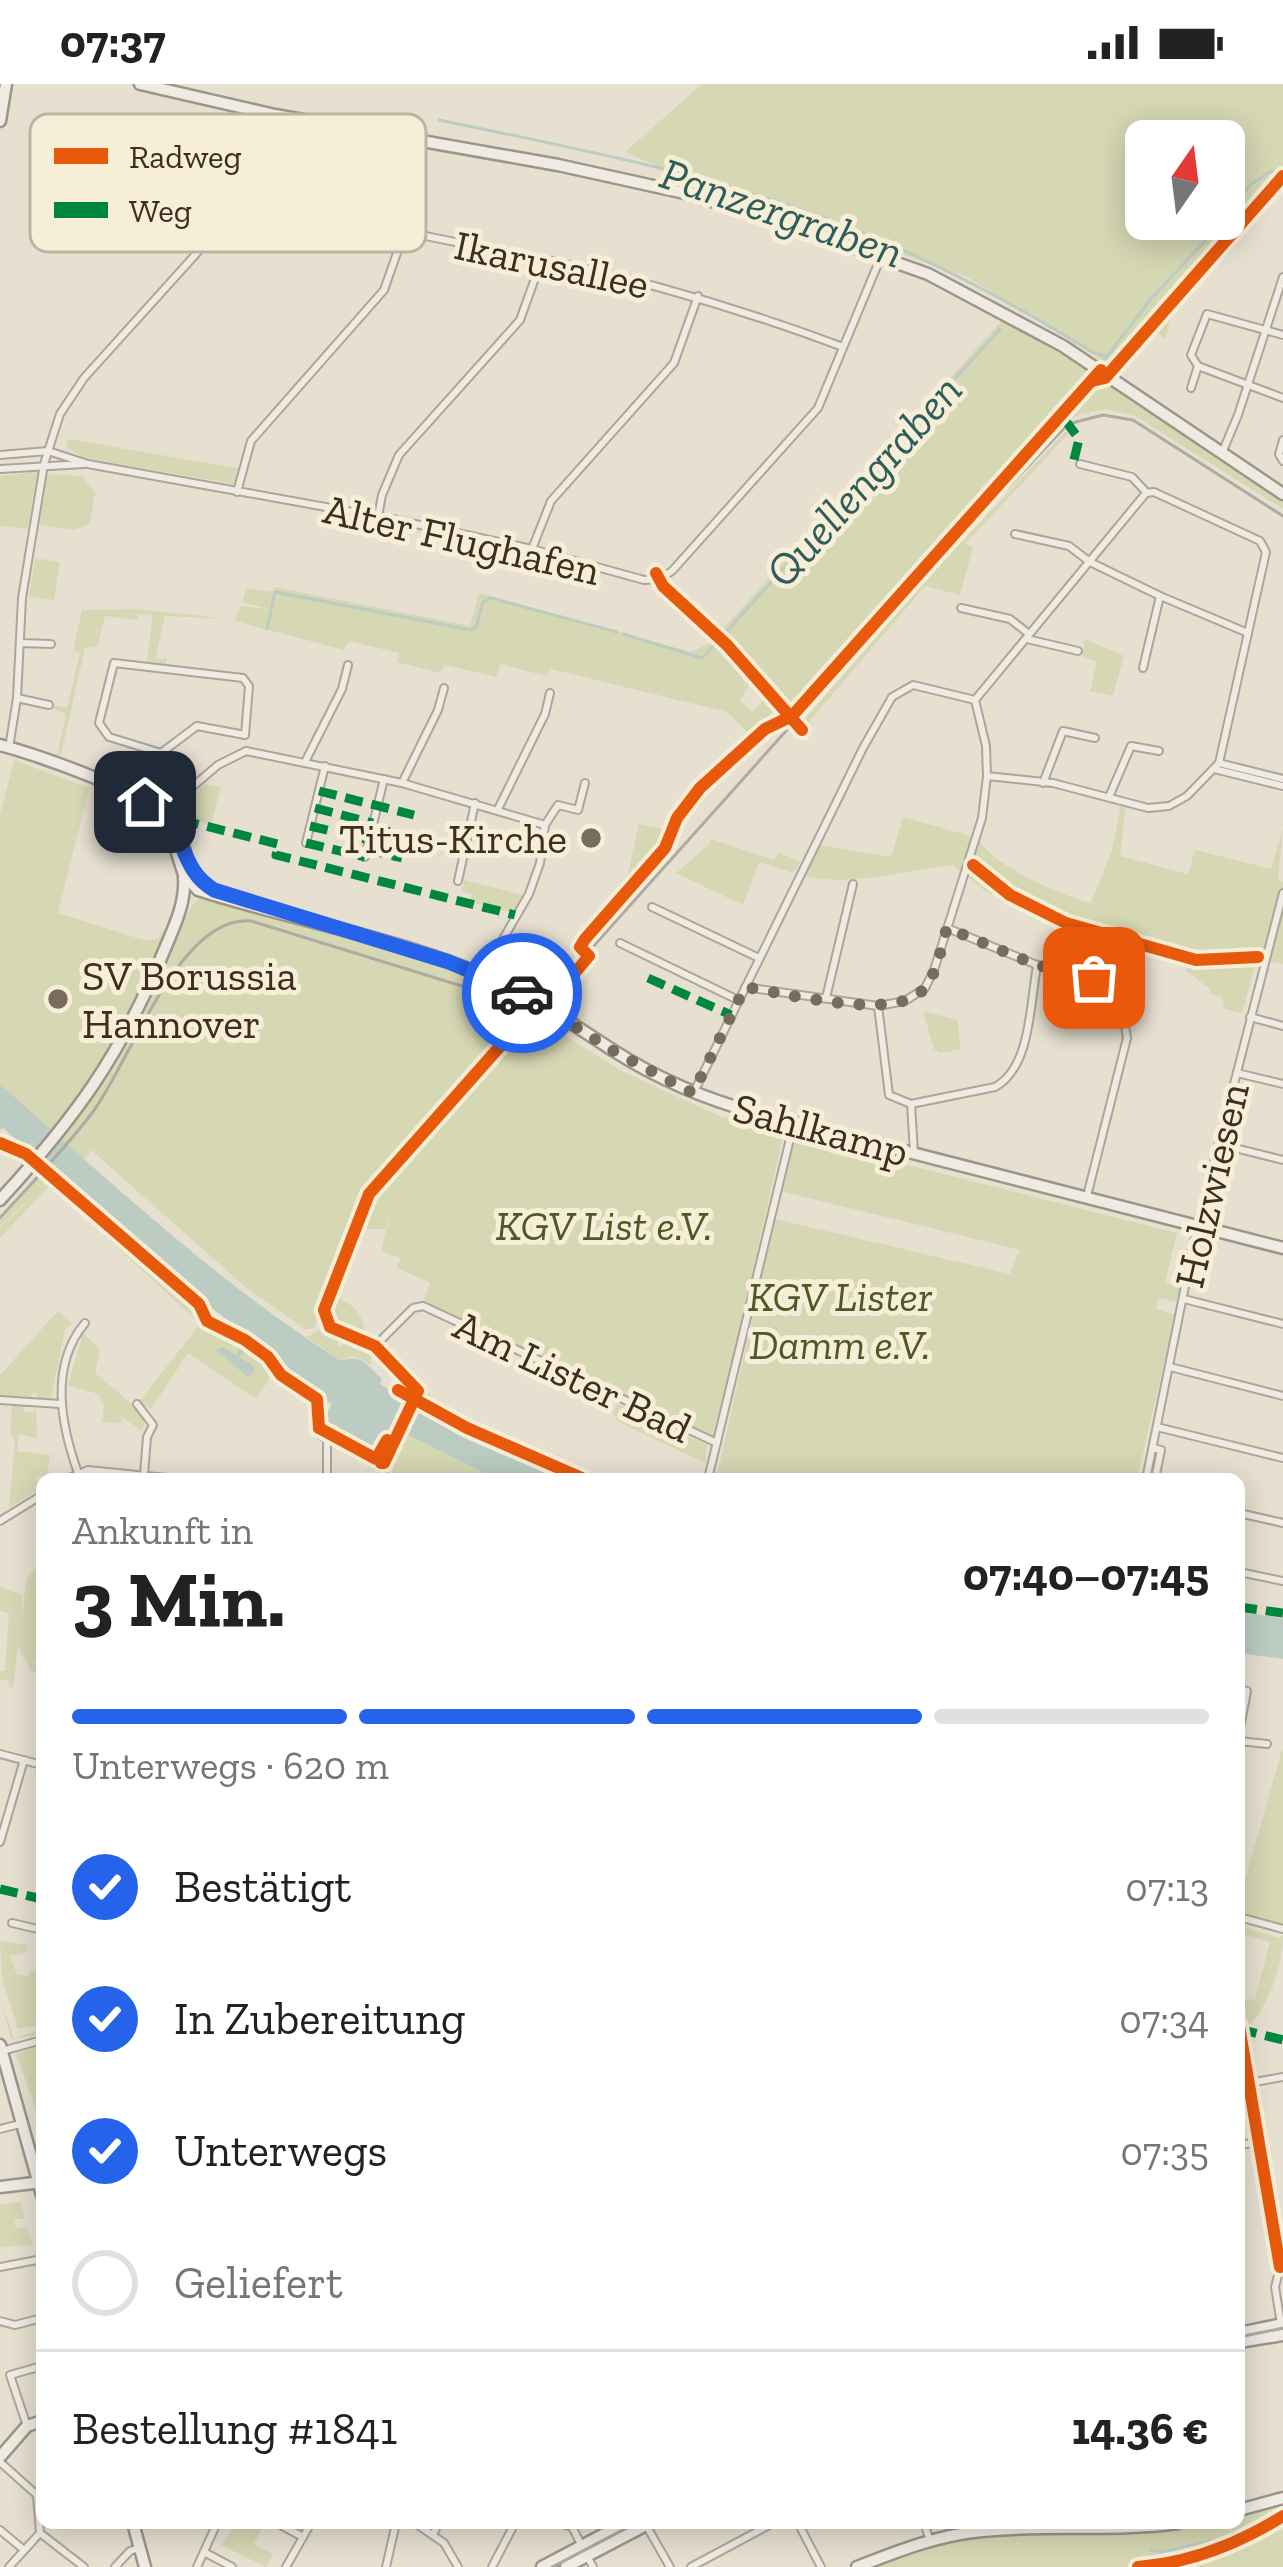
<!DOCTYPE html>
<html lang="de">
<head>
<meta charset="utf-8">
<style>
  :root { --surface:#fff; --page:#f6f6f6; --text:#222; --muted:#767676; --line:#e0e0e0; --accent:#2563eb }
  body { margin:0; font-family:"Zilla Slab",serif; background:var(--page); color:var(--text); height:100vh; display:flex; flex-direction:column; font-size:45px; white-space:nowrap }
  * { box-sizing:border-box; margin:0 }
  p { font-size:39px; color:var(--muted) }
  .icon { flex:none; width:66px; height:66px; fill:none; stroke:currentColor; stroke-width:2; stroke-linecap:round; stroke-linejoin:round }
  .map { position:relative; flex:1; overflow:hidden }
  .drawer { position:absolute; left:36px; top:1389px; width:1209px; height:1056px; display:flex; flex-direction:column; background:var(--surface); border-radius:18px; box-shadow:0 6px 30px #0003 }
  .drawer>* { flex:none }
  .needle { width:78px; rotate:14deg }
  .fabs { position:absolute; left:1125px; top:36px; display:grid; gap:24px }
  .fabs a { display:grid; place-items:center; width:120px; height:120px; border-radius:18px; background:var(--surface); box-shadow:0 6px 30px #0003; font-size:60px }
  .pin { position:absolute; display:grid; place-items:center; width:102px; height:102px; color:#fff; margin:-51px; border-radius:24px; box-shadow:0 6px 18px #0006 }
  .courier { position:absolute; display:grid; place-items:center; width:120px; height:120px; margin:-60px; border:9px solid #2563eb; border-radius:50%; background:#fff; color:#222; box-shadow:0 3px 15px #0007 }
  .summary em { font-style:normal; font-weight:800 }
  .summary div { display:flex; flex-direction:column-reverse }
  .summary { display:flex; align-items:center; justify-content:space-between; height:204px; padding:0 36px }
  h1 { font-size:78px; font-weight:800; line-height:90px }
  .bar { display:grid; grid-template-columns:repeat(4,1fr); gap:18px 12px; align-content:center; height:144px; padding:0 36px }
  .bar i { height:15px; border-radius:9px; background:var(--line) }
  .bar .on { background:var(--accent) }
  .bar p { grid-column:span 4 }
  .line { display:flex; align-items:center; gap:30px; padding:0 36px; border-top:3px solid var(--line) }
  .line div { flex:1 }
  ol { padding:0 36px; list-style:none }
  li { display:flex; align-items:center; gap:36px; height:132px }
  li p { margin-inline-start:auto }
  li .icon { padding:12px; border-radius:50%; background:var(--accent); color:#fff; stroke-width:4 }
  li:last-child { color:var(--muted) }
  li i { width:66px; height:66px; border:6px solid var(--line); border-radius:50% }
  .status { display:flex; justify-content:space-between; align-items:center; height:84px; padding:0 60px; background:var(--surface); direction:ltr }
  .status svg { height:33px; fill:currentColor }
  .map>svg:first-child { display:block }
  .green { fill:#d6d7b3; fill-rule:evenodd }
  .water { fill:#bcccc2 }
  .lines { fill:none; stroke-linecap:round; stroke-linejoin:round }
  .stream { stroke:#bcccc2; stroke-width:3 }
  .street-casing { stroke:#ada599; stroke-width:10 }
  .secondary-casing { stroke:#9c958a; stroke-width:15 }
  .street { stroke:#efebe3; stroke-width:6 }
  .secondary { stroke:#efebe3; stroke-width:10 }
  .tram { stroke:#afaaa2; stroke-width:3 }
  .quiet { stroke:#00873e; stroke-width:9; stroke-dasharray:18 9; stroke-linecap:butt }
  .cycleway-casing { stroke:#f7eed8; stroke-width:20 }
  .cycleway { stroke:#e8590c; stroke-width:12 }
  .done { stroke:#786c5e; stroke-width:12; stroke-dasharray:0 21.6 }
  .route { stroke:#2563eb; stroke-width:15 }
  .poi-dot { fill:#786c5e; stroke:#f7eed8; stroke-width:4.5 }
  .labels { text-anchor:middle; stroke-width:10; stroke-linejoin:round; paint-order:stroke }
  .street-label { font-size:42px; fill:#3d2e20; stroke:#f7eed8 }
  .poi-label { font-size:42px; fill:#3d2e20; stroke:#f7eed8; text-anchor:end }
  .park-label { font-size:42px; font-style:italic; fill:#4d5a26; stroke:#f7eed8 }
  .water-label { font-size:45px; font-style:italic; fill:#2f5d5a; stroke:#f7eed8 }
  .key { fill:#f7eed8; stroke:#bfb4a1; stroke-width:3 }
  .key-label { font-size:33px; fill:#3d2e20 }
</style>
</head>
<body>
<div class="status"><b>07:37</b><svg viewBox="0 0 49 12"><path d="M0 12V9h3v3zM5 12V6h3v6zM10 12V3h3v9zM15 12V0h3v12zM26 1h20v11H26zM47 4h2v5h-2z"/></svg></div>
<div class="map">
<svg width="1283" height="2483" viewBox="0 0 1283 2483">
  <rect width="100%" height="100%" fill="#e7e0d1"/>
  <g class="green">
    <path d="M702,0h581v98l-108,123 -10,34 -11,-9 -35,41 -152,-94 -279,-97 -63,-28zM1146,57h78v78h-78z"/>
    <path d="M1005,233l90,56 -304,338 -25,-26v-8l-46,-45z"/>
    <path d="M1105,294l178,120v11l-148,-93 -29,-7 -28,6 -12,7 -4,-7 30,-34z"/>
    <path d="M1070,343l2,3 -107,114 8,3 -13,48 -35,-9 -123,144 -3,-4 124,-143z"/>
    <path d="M68,355l174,30 -3,16 -155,-27 -18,-11z"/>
    <path d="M37,388l-9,57 -28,-3v-50z"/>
    <path d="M46,390l36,2 13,16 -5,32 -16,6 -35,-5z"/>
    <path d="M35,474l25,4 -6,38 -25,-3z"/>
    <path d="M274,503l196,39 9,-33 212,59 21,-10 -55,-50 8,-4 62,57 22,27 -7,8 7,5 -9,16 13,11 11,-13 -3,-3 4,-5 13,14 -24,28 -7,-1 -20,-20 -176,-43 -5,7 -46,-12 -4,13 -51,-12 -5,8 -43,-11 2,-9 -50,-12 -5,9 -109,-29 5,-15 29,3 -27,-7 4,-14 26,4z"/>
    <path d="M136,525l94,10 -65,-3 -10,43 12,-1 -1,6 -19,-2 6,-47 -23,-2 9,3 -2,4 -32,-4 -8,31 -12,1 -24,107h-4l9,-41 -16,-6 1,-3 16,2 13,-54 -7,-3 9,-40z"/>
    <path d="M1085,555l39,17 -11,40 -23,-5 7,-30 -15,-4z"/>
    <path d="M14,676l75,28 -31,125 86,27 14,-1 5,-10 5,3 -55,117 -50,80 10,-5 43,-59 24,-44 49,-111 10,-12 10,-1 170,48 110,36 -5,18 30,11 27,21 6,-6 75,46 97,45 65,16 -69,306 -292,-136 7,-19 -33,-15 3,-10 -19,-7 9,-36 -5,14h-20l-4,14 -7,-2 12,-44 -48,124 -6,8h-8l-62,-45 -151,-134 -7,10 -84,-76v-269z"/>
    <path d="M205,700l16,3 -10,38 -27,-7 -2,-9z"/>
    <path d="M1121,721h5l-6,51 68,18 7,-24 76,19 12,-41 -5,52 5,2v82l-26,-5 -15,54 -17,-4 -3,-12 -13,-3 1,-5 -24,-18 2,-9 -155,-50 -48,-21 -32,-26c-54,6 -98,22 -150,11l16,-31 72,12 12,-40 75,21c14,28 83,57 113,65l21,-53z"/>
    <path d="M639,740l32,7 -13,21 -33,34z"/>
    <path d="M711,755l63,21 5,-8 21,10 -7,11 -34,-11 -16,43 -67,-32 34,-29z"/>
    <path d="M464,796l59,15 -9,18 -44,-11 2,-8 -10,-3z"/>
    <path d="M923,927l34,9 4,29 -21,4 -6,-4z"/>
    <path d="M793,1052l384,97 -12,49 16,5 -3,15 -19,-4 -3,11 19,6 -38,164h-421l59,-260 235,55 10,-24 -240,-59z"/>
    <path d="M44,1088l5,5 -6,10 8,-8 4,3 145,126 2,18 5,-3c24,14 55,22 67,49l-18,27 -68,-46 -37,56 -12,-7 61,-78 -150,-139 -50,53v-10l41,-39 -41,37v-5z"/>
    <path d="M332,1212c20,6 32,18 33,39l-5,1 -30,-14 -3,-11z"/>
    <path d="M58,1227l14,12 -7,7 -14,68h-14v-4l-5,-1 -1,4 -31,-1v-21z"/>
    <path d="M325,1242l16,13 -4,5 4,3 7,-10 23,9v19l-19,-10 -11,6 -34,-24z"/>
    <path d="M83,1249l17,16 -5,24 51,43 -4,15 -20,-14 -1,6 -19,-1 2,-17 -6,-11 -30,-9z"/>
    <path d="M423,1307h5l9,15 81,40 82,33h-25l-158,-73z"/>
    <path d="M12,1320l12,1 -1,7 10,1 3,-6 1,32 -18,-5 -2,17 33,4 -3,22 -11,-1 2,14 -29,18 6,-68 -5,-8z"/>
    <path d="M617,1320l90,41 -2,18 -88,-42 -4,-8z"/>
    <path d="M403,1349l93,46h-105l3,-28z"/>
    <path d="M42,1475v13l-5,1 5,2v80l-9,7 9,7v7l-12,-6 -12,-25 -5,43 -4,-1 -1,-7h-8v-9h5l4,-58 -9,-2v-25l22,9v20l4,-35z"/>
    <path d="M1282,1665l1,1v179l-44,-12v-15z"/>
    <path d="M1239,1842l40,12 4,-3c0,30 -14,71 -35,91l-5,-27 12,1 15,-58 -31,-9z"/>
    <path d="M0,1857l28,4 -2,8 -16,3 7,19 11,1 2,-5 12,3v60l-31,5 -11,-42 14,41 26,-8 -2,-5 -20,4 -16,-50z"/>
    <path d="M42,1961v68h-5l-21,-60z"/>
    <path d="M21,2118l4,17h-11l2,9 11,-1 5,18 -32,2v-43z"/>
    <path d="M1283,2414v69h-426l128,-37 -1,-7h255v-13z"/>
    <path d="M237,2439h15l9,7 -7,14 19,10 -7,13 -45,-22z"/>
  </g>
  <g class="water">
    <path d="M0,1000c110,98 217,198 341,277 19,-9 27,5 41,18l-2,5 37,22 158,73h-79l-100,-50 -11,1 -16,22 -39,-25 -6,-9 8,-14 -42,-27 -15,-22 -21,-14 -15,16 16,10 -1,5 -6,5 -32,-27 7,-3 13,8 11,-20 -69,-53 -175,-154 -3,2z"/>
    <path d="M1239,1528l44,6v41l-44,-6z"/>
  </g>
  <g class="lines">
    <g class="stream">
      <path d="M439,36c135,28 272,54 401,104 89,34 173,79 254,129l12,3"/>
      <path d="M1105,275l45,-59 64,-69 36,-46 21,-14 12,2"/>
      <path d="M267,545l8,-37 196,38 6,-5 6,-23 8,-4 126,34"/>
      <path d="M727,547l273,-302"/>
      <path d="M623,550l79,24 13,-14"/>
      <path d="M372,1101l148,-167"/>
      <path d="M1267,2446l16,-4"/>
      <path d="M1239,2452l18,-5"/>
      <path d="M1151,2466l10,2 73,-16"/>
    </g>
    <g class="street-casing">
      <g id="street">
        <path d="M261,98c91,47 192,58 291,79 101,22 195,50 291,86"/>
        <path d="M1283,251l-76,-21 -16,41 7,11 85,32"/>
        <path d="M1191,304l7,-22"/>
        <path d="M1283,356l-4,14 4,7"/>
        <path d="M1222,369l16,-38 45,-138"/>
        <path d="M0,371l48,-4 40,13 304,55 140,30 112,31 15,-1 13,-8 146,-163 62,-149"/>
        <path d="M1080,380l52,13 14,15"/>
        <path d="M0,385l84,-5"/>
        <path d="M237,408l14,-51 133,-151 20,-57"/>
        <path d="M378,433l4,-22 17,-40 121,-135 22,-61"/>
        <path d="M1015,450l54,12 21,16 70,34 88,37"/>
        <path d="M532,465l19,-48 123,-138 24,-67"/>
        <path d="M961,524l49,11 19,15"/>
        <path d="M1027,555l51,12"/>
        <path d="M20,559l31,1"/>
        <path d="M114,579l129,15 6,8 -4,49 -48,-9 -36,27 -52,-16 -10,-14z"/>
        <path d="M1143,584l17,-72"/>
        <path d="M17,614l32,7"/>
        <path d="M9,664l8,-50 5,-100 22,-134 16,-50 24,-36 177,-196 14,-67"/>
        <path d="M305,678l37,-73 6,-24"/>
        <path d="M1219,679l64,16"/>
        <path d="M1214,685l69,17"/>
        <path d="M402,699l36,-73 6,-22"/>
        <path d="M1043,699l20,-52 32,7"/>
        <path d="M1109,713l22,-51 28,5"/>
        <path d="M498,725l47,-95 5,-21"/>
        <path d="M163,728l55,-47 28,-14 156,32 143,42"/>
        <path d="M306,759l19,-77"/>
        <path d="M365,773l19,-78"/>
        <path d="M458,797l17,-78"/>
        <path d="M652,823l107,51"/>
        <path d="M947,844l90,37 49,9 17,9 18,19 6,36 -40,158"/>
        <path d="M620,859l118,57"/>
        <path d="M483,890l46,-80 11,-31 5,-38 13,-20 20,5 7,-27"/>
        <path d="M745,903l133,19 27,-5 20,-13 9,-18 48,-152 5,-42 -1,-30 -11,-46 171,-207 8,-1 106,49 6,11 -47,211 -32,33 -18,10 -21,2 -95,-25 -66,-7"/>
        <path d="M826,914l27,-114"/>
        <path d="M878,922l11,89 22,9 3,49"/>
        <path d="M552,927l-6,10 -19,-5 -158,178 -46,122 14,15 38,15 38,-38 10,-2 294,137"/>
        <path d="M1250,933l33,9"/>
        <path d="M1237,989l46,11"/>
        <path d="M694,1008l169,-344 29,-51 21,-12 62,15"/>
        <path d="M911,1020l84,-17c36,-19 35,-84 42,-121"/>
        <path d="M1219,1060l64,16"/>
        <path d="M1184,1215l99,25"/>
        <path d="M1170,1283l113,29"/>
        <path d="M0,1316l60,4"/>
        <path d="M137,1320l16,21 -6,12 -3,38"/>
        <path d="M1157,1343l126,31"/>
        <path d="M319,1344v6l8,5v40"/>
        <path d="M1153,1364l8,2 -6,29"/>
        <path d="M78,1389c-17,-48 -29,-107 7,-150"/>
        <path d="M67,1395l21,-9 88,9"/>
        <path d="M382,1395l2,-16"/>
        <path d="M708,1395l86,-357"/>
        <path d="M1146,1395l50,-247 87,-339"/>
        <path d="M1239,1429l44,10"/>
        <path d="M0,1437l42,-26"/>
        <path d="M1239,1488l44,9"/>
        <path d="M1239,1605l8,2 -8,42"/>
        <path d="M1239,1657l28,3"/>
        <path d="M0,1670l42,11"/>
        <path d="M0,1758l24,-82"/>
        <path d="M1239,1833l44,12"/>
        <path d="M12,1839l30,7"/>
        <path d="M1239,1942l41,241"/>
        <path d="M2,1967l40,-11"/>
        <path d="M1249,1999l34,-6"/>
        <path d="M0,2045l20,-5"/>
        <path d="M1239,2061l21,-3"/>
        <path d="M1266,2085l17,87 -8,31 6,37"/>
        <path d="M0,2183l42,-8"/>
        <path d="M0,2237l15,4 27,-7"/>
        <path d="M27,2342l-17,-51 32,-9"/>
        <path d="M1239,2347v-1"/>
        <path d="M0,2378l37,33 3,38 44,34"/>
        <path d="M277,2439l26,14"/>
        <path d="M415,2439l29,20 14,24"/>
        <path d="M560,2439l12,4 10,19"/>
        <path d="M798,2439l23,44"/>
        <path d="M924,2439l6,18"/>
        <path d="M646,2441l24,42"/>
        <path d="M0,2446l24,20"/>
        <path d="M433,2450l6,-11"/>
        <path d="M204,2468l28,15"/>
        <path d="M587,2472l6,11"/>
        <path d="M9,2483l31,-34"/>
        <path d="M115,2483l15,-16 9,-3"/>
        <path d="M197,2483l20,-44"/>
        <path d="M286,2483l25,-44"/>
        <path d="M386,2483l10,-44"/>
        <path d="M492,2483l23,-44"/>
        <path d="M691,2483l82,-44"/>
      </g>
    </g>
    <g class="secondary-casing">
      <g id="secondary">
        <path d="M140,0l135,31 283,50 127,28 100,30 143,51 135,72 220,148"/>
        <path d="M0,37l6,-37"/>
        <path d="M0,661c36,9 153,50 173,78 10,14 14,38 19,54"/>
        <path d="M165,732l19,59 14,15c101,32 209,49 306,94 39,19 74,44 110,67 44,28 91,48 142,62l527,135"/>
        <path d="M0,1116c74,-81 118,-141 161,-242 10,-25 25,-52 23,-80"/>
        <path d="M0,1961l42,150"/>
        <path d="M0,2103l42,-5"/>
        <path d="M1239,2249l44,-9"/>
        <path d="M1239,2258l44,-7"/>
        <path d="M0,2373l27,-31 15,-5"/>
        <path d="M1239,2426l44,-12"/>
        <path d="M133,2439l12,44"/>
        <path d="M542,2483l83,-44"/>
        <path d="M566,2483l84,-44"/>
        <path d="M857,2483c41,-16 81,-32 125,-36 65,-7 130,1 196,-8"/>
      </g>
    </g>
    <use href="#street" class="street"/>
    <use href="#secondary" class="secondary"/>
    <g class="tram">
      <path d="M0,1134c31,-34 64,-68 92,-105 38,-50 87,-199 159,-192l266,82 14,1 17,-7 391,-437 129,-136 35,-9 30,5 150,96"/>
      <path d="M1239,2253l44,-9"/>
      <path d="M552,2483l84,-44"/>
    </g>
    <g class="quiet">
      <path d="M1065,336l14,19 -5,21 6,4"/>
      <path d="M319,707l95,24"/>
      <path d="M315,724l58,15"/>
      <path d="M181,736l97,24 -2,11 239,60"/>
      <path d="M310,742l59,14"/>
      <path d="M372,743l46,12"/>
      <path d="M306,759l59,14"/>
      <path d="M366,765l36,9"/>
      <path d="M648,894l83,37"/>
      <path d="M1239,1523l44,6"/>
      <path d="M0,1805l42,10"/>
      <path d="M1239,1945l44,11"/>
    </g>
    <g class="cycleway-casing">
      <g id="cycleway">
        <path d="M1092,297l13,-3 178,-202"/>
        <path d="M656,489l7,13 64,59 75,85"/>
        <path d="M973,781l37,30 56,28 130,37 62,-3"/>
        <path d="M546,923l43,-51 -9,-9 5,-8 80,-91 12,-30 23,-30 65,-59 27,-13 309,-346"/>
        <path d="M0,1059l26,11 173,150 8,17 38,19 23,17 13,18 36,24 2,29"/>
        <path d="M398,1306l69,38 117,51"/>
        <path d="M319,1344l57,31 11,-19 -6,23h3l34,-72 -43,-45 -45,-19 -6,-17 45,-116 158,-178"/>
        <path d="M1239,1942l41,241"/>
        <path d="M1138,2483c53,-4 100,-23 145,-51"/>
      </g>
    </g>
    <use href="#cycleway" class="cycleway"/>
  </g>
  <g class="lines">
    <path class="done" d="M522,909l95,60 76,40 52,-106c42,6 146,35 178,3 14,-15 18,-43 24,-62l90,37 57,13"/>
    <path class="route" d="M145,718c46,25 29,63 69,88l235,72 73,31"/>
  </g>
  <g class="poi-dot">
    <circle cx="591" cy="754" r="12"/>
    <circle cx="58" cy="915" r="12"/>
  </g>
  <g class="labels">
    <g class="street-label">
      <text transform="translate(552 180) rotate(12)" y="15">Ikarusallee</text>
      <text transform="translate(462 455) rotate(13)" y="15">Alter Flughafen</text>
      <text transform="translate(821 1045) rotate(15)" y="15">Sahlkamp</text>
      <text transform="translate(1211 1101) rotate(-77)" y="15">Holzwiesen</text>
      <text transform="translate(573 1292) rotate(25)" y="15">Am Lister Bad</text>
    </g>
    <g class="poi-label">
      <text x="567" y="769">Titus-Kirche</text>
      <text x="82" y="906" text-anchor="start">SV Borussia<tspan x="82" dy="48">Hannover</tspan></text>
    </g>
    <g class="park-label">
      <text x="604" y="1156">KGV List e.V.</text>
      <text x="840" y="1227">KGV Lister<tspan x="840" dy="48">Damm e.V.</tspan></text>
    </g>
    <g class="water-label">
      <text transform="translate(782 128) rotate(19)" y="16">Panzergraben</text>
      <text transform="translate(863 396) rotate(-48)" y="16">Quellengraben</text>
    </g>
  </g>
  <rect x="30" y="30" width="396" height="138" rx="18" class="key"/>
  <rect x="54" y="64" width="54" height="16" fill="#e8590c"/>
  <rect x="54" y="118" width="54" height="16" fill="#00873e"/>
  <g class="key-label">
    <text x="129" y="84">Radweg</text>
    <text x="129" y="138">Weg</text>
  </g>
</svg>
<div class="fabs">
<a><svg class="needle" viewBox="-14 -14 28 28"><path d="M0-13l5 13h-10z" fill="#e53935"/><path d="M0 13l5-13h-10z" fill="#767676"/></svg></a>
</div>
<div class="pin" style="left:1094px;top:894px;background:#ea580c"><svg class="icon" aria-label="bag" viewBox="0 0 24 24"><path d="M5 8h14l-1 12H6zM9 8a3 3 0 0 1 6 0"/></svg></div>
<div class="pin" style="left:145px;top:718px;background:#1f2937"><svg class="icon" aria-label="home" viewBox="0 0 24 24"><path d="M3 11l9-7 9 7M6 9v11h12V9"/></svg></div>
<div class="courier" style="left:522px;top:909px"><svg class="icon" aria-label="car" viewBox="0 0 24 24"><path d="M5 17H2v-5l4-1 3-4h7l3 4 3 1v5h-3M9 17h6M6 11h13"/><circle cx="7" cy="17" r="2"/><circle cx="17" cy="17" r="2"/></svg></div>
<section class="drawer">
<div class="summary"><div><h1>3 Min.</h1><p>Ankunft in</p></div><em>07:40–07:45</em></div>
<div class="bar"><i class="on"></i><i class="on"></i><i class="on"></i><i></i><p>Unterwegs · 620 m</p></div>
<ol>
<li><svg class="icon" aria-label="check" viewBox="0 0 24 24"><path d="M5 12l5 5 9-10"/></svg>Bestätigt<p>07:13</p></li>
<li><svg class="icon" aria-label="check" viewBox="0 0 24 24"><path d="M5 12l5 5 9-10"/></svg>In Zubereitung<p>07:34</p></li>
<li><svg class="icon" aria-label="check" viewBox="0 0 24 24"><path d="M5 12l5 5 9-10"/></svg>Unterwegs<p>07:35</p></li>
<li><i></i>Geliefert</li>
</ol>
<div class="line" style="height:156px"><div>Bestellung #1841</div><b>14.36 €</b></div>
</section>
</div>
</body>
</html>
